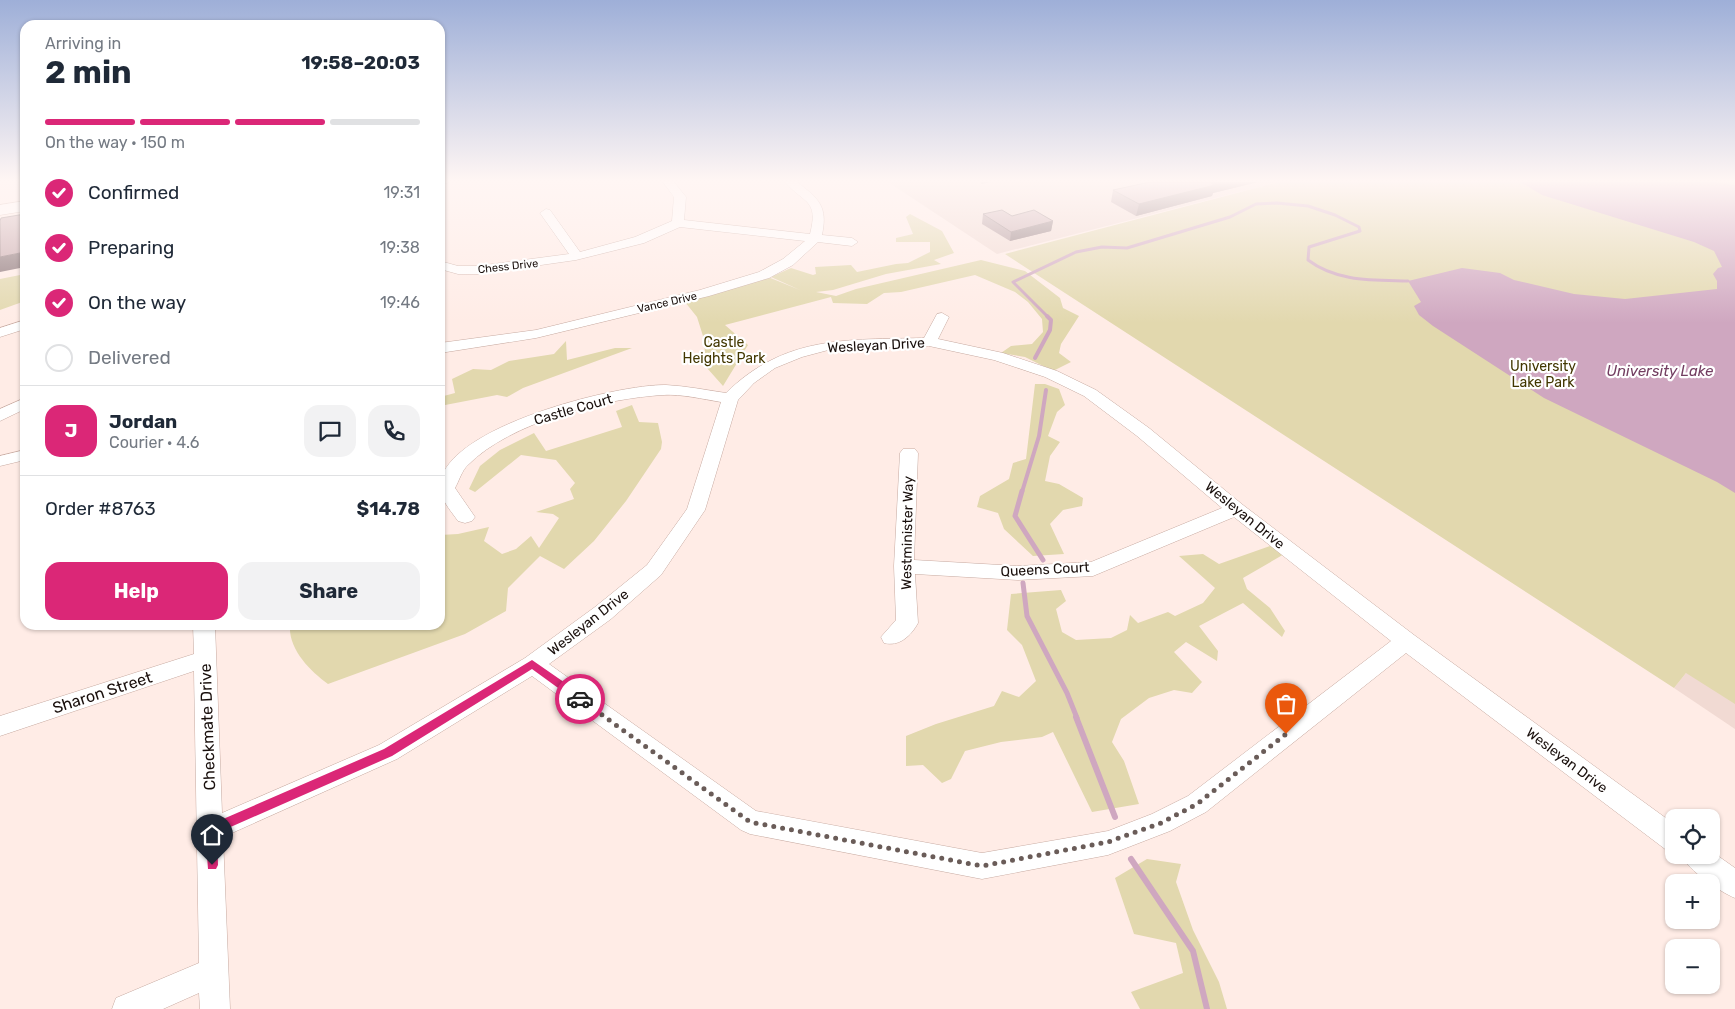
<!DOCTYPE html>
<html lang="en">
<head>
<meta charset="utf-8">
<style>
  :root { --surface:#fff; --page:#f2f2f3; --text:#1f2937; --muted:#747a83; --line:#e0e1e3; --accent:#db2777 }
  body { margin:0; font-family:Rubik,sans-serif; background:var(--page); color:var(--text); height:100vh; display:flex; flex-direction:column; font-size:19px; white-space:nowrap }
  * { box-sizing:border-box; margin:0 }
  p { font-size:16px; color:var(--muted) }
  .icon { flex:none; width:28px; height:28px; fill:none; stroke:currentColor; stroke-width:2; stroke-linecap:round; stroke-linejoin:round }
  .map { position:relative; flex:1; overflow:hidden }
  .panel { position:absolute; left:20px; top:20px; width:425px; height:610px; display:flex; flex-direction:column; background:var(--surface); border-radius:15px; box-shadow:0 1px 4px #0004 }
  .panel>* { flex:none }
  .buttons { position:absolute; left:1665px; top:809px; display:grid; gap:10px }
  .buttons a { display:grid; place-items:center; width:55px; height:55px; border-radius:10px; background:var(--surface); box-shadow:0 1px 4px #0004; font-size:25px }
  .pin { position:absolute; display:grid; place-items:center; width:42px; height:42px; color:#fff; margin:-51px -21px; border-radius:50% 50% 50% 0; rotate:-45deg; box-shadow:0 0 5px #0007 }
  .pin .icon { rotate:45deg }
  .courier { position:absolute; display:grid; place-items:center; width:50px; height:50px; margin:-25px; border:4px solid #db2777; border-radius:50%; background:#fff; color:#222; box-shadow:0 1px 6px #0007 }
  .headline em { font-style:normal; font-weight:700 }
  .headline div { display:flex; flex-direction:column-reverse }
  .headline { display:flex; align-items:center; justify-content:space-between; height:85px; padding:0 25px }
  h1 { font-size:32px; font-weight:700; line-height:38px }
  .bar { display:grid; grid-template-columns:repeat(4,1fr); gap:8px 5px; align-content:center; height:60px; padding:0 25px }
  .bar i { height:6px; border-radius:4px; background:var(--line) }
  .bar .current { background:var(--accent) }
  .bar p { grid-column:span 4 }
  .line { display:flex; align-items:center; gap:12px; padding:0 25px; border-top:1px solid var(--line) }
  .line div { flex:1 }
  .round { display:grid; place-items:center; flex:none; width:52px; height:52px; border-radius:15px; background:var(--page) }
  ol { padding:0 25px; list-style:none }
  li { display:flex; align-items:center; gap:15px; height:55px }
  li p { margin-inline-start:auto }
  li .icon { padding:5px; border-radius:50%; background:var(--accent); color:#fff; stroke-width:4 }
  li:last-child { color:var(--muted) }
  li i { width:28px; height:28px; border:2px solid var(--line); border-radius:50% }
  .cta { display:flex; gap:10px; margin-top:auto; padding:10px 25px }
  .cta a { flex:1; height:58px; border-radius:15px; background:var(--accent); color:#fff; font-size:20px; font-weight:700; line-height:58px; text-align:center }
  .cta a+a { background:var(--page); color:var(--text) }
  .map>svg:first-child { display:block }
  .built { fill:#f1dad3 }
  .green { fill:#e2d8ae }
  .water { fill:#cfa7c0 }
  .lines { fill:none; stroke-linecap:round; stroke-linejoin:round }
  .stream-far3 { stroke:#cfa7c0; stroke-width:3 }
  .stream-far2 { stroke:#cfa7c0; stroke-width:4 }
  .stream-far1 { stroke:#cfa7c0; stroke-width:5 }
  .stream { stroke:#cfa7c0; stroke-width:6 }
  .minor-casing { stroke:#c7aaa1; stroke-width:1 }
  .primary-casing { stroke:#c7aaa1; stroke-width:1 }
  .minor { fill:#fff; fill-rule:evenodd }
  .primary { fill:#fff; fill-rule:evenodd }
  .wall { fill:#ac9195 }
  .shaded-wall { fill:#8c7679 }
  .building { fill:#c8a9ad; stroke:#8c7679 }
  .route { fill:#db2777 }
  .done { stroke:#6a5c58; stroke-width:5; stroke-dasharray:0 9 }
  .labels { text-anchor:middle; stroke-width:4.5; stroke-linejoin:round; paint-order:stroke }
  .far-street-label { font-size:11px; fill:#190f0c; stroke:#fff }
  .park-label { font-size:14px; fill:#423700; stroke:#fff }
  .street-label { font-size:14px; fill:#190f0c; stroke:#fff }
  .water-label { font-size:15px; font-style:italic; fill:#733e61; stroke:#fff }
  .near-street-label { font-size:16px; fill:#190f0c; stroke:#fff }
</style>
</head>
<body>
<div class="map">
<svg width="1735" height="1009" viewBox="0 0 1735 1009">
  <rect width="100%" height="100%" fill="#ffece6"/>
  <g class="built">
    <path d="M888,182h390l-281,72z"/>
    <path d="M1735,612v117l-61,-41z"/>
  </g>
  <g class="green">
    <path d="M1279,182h456v522l-49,-31 -12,15 -669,-434z"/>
    <path d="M910,214l32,17 12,22 -20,7 7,4 -55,10 -53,16 -17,2 20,4 20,-7 125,-29 44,11 35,27 3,10 16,8 -18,28 -2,9 12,9 -18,9 -28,-14 -24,-4 10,-7 21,-2 11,-12 -1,-13 -14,-17 -13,-10 -40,-17 -74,17 -17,1 -17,11 -34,-1 -2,-6 -106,28 23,20 -25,41 -16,-18 -4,-32 -6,-19 -12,-15 83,-25 32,13 -29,-13 20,-9 22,7 3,-1 -1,-7 36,-2 6,7 39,-8 12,-1 22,-11v-10h-34v-4l17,-4 -7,-17z"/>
    <path d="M25,274v27l-25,9v-31z"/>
    <path d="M566,341l1,19 48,-12h17l-109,40 -16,9 -10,-2 -57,11v-9l15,-4 -3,-14 21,-10 18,1 18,-9 45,-7z"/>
    <path d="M1035,384h10l14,5 6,16 -8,7 -9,24 12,6 -10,14 -5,25 14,3 24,14 -1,8 -19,4 -13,14 14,30 -31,2 -29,-27 -6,-16 -21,-6 3,-11 29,-17 4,-16 13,-4z"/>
    <path d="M632,405l7,17 19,1 4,19 -1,7 -35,52 -32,40 -30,28 -24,-13 -32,32 -2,23 -41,23 -137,50c-18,-13 -40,-35 -38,-59h150v-90l18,-1 31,-7 -5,14 18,13 14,-5 15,-13 8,12 20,-30 -6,-4 -17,-2 38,-13 -4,-10 5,-6 -19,-23 -35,-5 -46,37 -6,-3 11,-23 20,-16 34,-17 12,18 76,-24 -6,-16z"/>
    <path d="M1270,546l16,7 -43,25 4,11 23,19 15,23 -3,6 -39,-34 -44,23 19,25 -1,10 -31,-19 -12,10 28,30 -10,11 -18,-3 -25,8 -28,21 -9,23 12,19 15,43 -47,8 -39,-80 -11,5 -41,5 -36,9 -14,28 -9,4 -19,-18 -17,1v-30l30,-12 58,-18 8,-15 17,6 17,-16 -14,-36 -15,-15 4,-36 50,-4 5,11 -10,8 6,23 14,8 35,-2 16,-8 3,-15 8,8 30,-11 7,4 28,-13 12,-15 -36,-32 24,-2 16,10z"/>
    <path d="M1147,859l34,5 -5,18 17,48 26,52 8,27h-87l-9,-17 52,-19 -7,-30 -42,-9 -19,-56z"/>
  </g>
  <path class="water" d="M1520,182h195l20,3v308l-18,-11 -173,-84 -111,-72 -14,-11 -5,-9 7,-4 -13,-21 54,-13 38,5 14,7 60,14 51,5 92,-10v-8l-4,-7 5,-6 4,-1 -8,-16 -20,-9 -152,-47z"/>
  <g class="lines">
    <path class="stream-far3" d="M1049,318l-36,-36 63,-30 26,-5 25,1 103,-31 26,-13 21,-1 31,3 27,9 24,12 1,4 -51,16 -1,13c29,22 65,20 100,21"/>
    <g class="stream-far2">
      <path d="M1035,358l15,-28 1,-10 -4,-4"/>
      <path d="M1022,492l17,-56 7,-46"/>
    </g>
    <g class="stream-far1">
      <path d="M1022,491l-7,25 28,44"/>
      <path d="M1023,583l4,33 40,77 10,25"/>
    </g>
    <g class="stream">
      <path d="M1076,717l39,100"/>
      <path d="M1131,859l62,92 14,58"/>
    </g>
    <g class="minor-casing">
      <g id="minor">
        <path d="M440,182h10l-10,3z"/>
        <path d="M663,182h11l12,15 -2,23 126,14c9,-35 -6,-30 -25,-52h12c22,17 31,24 25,53l30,3 6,4 -6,4 -34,-4 -25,23 -24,13 -60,18 -173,42 -96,15v-10l96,-13 164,-40 59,-18 24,-13 22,-18 -125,-14 -36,16 -68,17 -98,14h-20l-18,-5v-8l18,5h20l91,-12 -29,-41 6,-4 4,1 30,42 55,-15 37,-16 2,-24z"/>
        <path d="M942,313l7,4 -11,22 65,14 54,18 39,19 53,38 94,77 171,130 260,189v28l-9,-3 -259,-196 -200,159 -36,19 -62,24 -126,24 -232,-45 -9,-4 -209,-154 -135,83 -174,78 7,172h-30l-1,-16 -36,16h-51l4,-11 83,-35 -5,-292 -194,65v-20l194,-62 -1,-29h22l7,188 157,-68 146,-87 70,-51 52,-42 40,-56 34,-107c-19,-3 -39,-8 -57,-7 -58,3 -154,27 -196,70 -6,5 -9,16 -13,23l20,29 -3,4 -7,2 -7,-2c-7,-10 -19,-23 -18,-36 4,-58 178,-101 226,-100 20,1 40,5 60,8 59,-58 121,-53 198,-55l13,-24zM929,346l65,14 51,17 39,19 53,40 85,72 -131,54 -73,4 -104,-6 4,-107 -3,-4h-12l-3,4 -6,113 2,54 -15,17 3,6c15,4 27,-7 34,-20l-3,-49 103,6 75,-4 141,-59 157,124 -203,155 -36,18 -44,17 -126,22 -226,-42 -207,-147 62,-45 50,-44 44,-65 33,-110 16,-17 21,-15 27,-11 30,-8z"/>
        <path d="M25,320v9l-25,8v-9z"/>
        <path d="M25,398v11l-25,12v-12z"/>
        <path d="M25,450v10l-25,6v-10z"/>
        <path d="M1711,851l24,17v30c-15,-6 -47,-28 -54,-43h30z"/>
      </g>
    </g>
    <g class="primary-casing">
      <path id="primary" d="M25,201v10l-25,4v-10z"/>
    </g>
    <use href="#minor" class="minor"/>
    <use href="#primary" class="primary"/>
  </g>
  <g class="wall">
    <path d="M1150,182h108l-45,11 -1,3 -76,20 -25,-14 2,-12z"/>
    <path d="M983,214l29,2 41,5 -2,10 -41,10 -28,-17z"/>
  </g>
  <g class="shaded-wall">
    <path d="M981,182h10l-10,2z"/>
    <path d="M1216,182h42l-45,11 -1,3 -76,20 3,-12z"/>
    <path d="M1053,221l-2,10 -41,10 1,-9z"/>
    <path d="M25,252v15l-25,5v-15z"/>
  </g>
  <g class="building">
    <path d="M1150,182h66l-5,1 4,2 -76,19 -26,-14z"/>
    <path d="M1002,210l10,6 22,-6 19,11 -42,11 -28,-18z"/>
    <path d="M25,214v38l-25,5v-36l1,-3z"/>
  </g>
  <linearGradient id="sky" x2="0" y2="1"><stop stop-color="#9eafd8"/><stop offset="0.56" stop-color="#fff6f4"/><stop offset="1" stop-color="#fff6f4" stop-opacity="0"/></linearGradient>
  <rect width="1735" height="323" fill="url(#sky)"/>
  <path class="route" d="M532,660l52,36v5h-8l-44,-32 -140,87 -175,77 1,32 -2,4h-8l-3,-39 2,-4 177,-77z"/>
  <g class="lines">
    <path class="done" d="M580,699l170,123 232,44 126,-24 53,-19 36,-19 89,-70"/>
  </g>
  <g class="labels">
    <g class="far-street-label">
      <text transform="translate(508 266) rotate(-6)" y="4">Chess Drive</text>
      <text transform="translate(667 302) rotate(-13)" y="4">Vance Drive</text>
    </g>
    <g class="park-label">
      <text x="724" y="347">Castle<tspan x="724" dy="16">Heights Park</tspan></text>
      <text x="1543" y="371">University<tspan x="1543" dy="16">Lake Park</tspan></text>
    </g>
    <g class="street-label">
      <text transform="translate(876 345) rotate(-3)" y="5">Wesleyan Drive</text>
      <text transform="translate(573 409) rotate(-16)" y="5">Castle Court</text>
      <text transform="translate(1245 515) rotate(39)" y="5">Wesleyan Drive</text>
      <text transform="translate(907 533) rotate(-89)" y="5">Westminister Way</text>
      <text transform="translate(1045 569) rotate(-3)" y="5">Queens Court</text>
      <text transform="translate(588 622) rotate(-38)" y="5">Wesleyan Drive</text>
      <text transform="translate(1567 760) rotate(37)" y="5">Wesleyan Drive</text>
    </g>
    <g class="water-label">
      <text x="1660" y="376">University Lake</text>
    </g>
    <g class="near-street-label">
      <text transform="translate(102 692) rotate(-18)" y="6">Sharon Street</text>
      <text transform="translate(207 727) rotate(-92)" y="6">Checkmate Drive</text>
    </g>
  </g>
</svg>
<div class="buttons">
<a><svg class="icon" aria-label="locate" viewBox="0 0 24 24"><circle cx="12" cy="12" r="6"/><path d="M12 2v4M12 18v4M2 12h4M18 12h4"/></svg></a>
<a>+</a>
<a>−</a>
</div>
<div class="pin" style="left:1286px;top:734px;background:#ea580c"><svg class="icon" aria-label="bag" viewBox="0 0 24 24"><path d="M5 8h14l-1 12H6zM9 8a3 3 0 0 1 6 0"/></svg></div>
<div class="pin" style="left:212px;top:865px;background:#1f2937"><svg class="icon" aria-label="home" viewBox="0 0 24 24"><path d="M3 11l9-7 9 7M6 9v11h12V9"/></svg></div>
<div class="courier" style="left:580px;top:699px"><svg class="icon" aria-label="car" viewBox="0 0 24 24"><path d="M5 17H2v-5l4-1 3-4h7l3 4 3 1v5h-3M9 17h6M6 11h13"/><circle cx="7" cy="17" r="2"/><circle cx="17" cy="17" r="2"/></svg></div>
<section class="panel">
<div class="headline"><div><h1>2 min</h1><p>Arriving in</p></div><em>19:58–20:03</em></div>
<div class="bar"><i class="current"></i><i class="current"></i><i class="current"></i><i></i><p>On the way · 150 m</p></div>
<ol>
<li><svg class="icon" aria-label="check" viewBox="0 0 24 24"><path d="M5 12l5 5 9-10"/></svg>Confirmed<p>19:31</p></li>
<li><svg class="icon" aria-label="check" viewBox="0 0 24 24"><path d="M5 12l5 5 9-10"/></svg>Preparing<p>19:38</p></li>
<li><svg class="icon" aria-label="check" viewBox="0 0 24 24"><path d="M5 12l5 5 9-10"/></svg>On the way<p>19:46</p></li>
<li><i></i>Delivered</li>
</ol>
<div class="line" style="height:90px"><b class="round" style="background:var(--accent);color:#fff">J</b><div><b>Jordan</b><p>Courier · 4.6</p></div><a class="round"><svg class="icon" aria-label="chat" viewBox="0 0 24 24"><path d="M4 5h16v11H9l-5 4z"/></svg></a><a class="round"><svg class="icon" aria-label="phone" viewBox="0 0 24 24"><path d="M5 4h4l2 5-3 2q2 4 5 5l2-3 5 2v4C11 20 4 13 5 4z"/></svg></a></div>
<div class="line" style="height:65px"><div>Order #8763</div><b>$14.78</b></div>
<div class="cta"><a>Help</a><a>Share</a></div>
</section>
</div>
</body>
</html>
